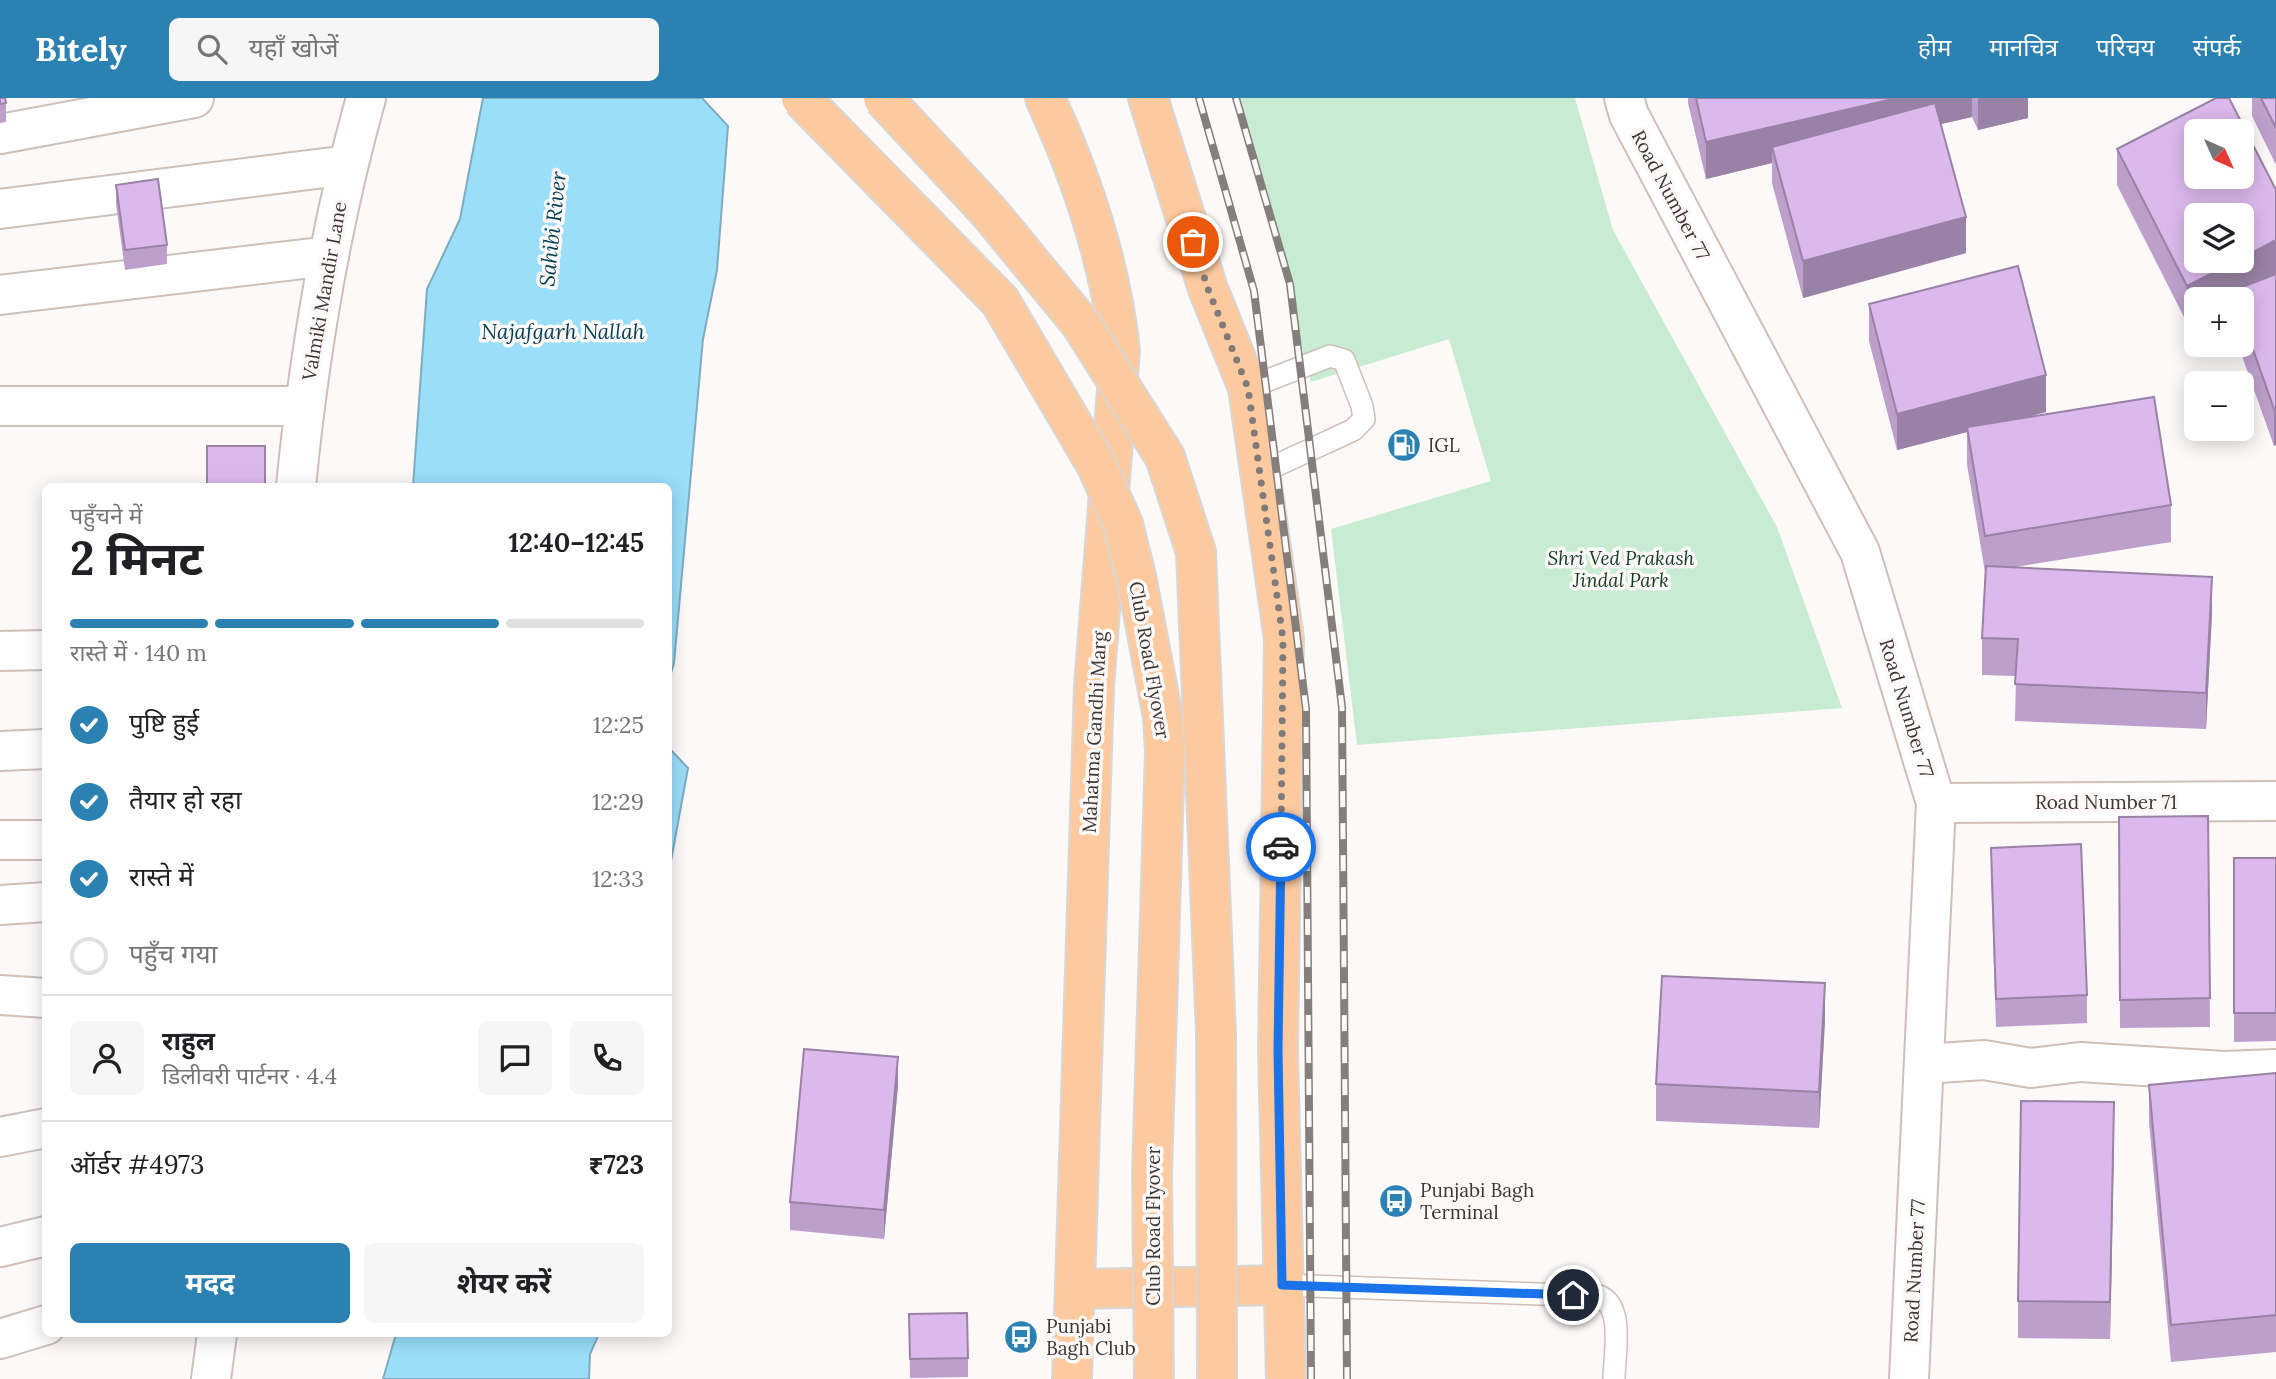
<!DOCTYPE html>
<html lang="hi">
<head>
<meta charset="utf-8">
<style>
  :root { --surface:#fff; --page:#f6f6f6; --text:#202124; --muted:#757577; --line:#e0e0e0; --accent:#2b81b1 }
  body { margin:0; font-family:Lora,"Noto Sans Devanagari",serif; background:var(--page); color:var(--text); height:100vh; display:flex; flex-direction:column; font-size:26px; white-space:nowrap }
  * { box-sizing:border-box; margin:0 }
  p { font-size:23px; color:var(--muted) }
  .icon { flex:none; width:38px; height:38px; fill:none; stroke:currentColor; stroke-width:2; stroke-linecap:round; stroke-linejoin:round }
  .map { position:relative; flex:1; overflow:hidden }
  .sheet { position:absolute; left:42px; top:385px; width:630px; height:854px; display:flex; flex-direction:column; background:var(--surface); border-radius:10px; box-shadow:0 4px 18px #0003 }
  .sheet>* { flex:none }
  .needle { width:46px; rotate:135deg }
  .fabs { position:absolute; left:2184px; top:21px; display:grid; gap:14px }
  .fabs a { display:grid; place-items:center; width:70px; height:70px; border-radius:10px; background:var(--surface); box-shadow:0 4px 18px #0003; font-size:35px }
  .pin { position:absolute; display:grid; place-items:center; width:60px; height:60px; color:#fff; margin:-30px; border:4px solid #fff; border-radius:50%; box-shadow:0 2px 7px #0007 }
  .courier { position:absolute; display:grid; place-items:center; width:70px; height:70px; margin:-35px; border:5px solid #1a73e8; border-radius:50%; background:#fff; color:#222; box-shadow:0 2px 9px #0007 }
  .headline em { font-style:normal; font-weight:700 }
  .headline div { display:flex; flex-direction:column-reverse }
  .headline { display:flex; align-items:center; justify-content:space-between; height:119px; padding:0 28px }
  h1 { font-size:46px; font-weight:700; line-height:52px }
  .bar { display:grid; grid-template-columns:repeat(4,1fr); gap:10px 7px; align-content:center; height:84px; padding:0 28px }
  .bar i { height:9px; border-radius:5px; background:var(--line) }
  .bar .selected { background:var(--accent) }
  .bar p { grid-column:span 4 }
  .line { display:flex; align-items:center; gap:18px; padding:0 28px; border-top:2px solid var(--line) }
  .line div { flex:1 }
  .round { display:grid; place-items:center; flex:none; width:74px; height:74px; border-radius:10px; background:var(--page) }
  ol { padding:0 28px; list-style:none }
  li { display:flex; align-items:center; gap:21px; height:77px }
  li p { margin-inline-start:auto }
  li .icon { padding:7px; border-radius:50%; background:var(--accent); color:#fff; stroke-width:4 }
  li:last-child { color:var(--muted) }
  li i { width:38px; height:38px; border:4px solid var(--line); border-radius:50% }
  .button { display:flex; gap:14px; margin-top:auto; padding:14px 28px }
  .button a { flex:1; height:80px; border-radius:10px; background:var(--accent); color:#fff; font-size:28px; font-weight:700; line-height:80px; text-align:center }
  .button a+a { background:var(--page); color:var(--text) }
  header { display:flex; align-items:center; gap:42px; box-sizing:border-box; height:98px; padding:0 35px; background:var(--accent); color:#fff }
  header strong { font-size:33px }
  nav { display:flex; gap:38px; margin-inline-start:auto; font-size:24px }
  .search { width:490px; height:63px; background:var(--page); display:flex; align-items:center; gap:18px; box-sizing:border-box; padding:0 24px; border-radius:10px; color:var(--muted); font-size:26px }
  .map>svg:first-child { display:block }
  .green { fill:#c8ecd2 }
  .water { fill:#9adefa; stroke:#7eacbe; stroke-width:2 }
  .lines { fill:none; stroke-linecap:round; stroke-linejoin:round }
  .lane-casing { stroke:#cfbfb7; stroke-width:24 }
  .street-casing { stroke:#cfbfb7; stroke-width:42 }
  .primary-casing { stroke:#d8d7d6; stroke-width:42 }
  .lane { stroke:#fff; stroke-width:21 }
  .street { stroke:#fff; stroke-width:38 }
  .primary { stroke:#fdca9f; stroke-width:38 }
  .rail-casing { stroke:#847e7c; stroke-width:8 }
  .rail { stroke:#fdf9f8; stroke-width:5; stroke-dasharray:16; stroke-linecap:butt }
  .primary-bridge-casing { stroke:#d8d7d6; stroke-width:42; stroke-linecap:butt }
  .primary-bridge { stroke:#fdca9f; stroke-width:38 }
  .wall { fill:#bc9fcb }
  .shaded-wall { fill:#9982a5 }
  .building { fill:#dbb9ec; stroke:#9982a5; stroke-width:2; fill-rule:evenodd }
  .done { stroke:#807a78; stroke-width:7; stroke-dasharray:0 12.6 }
  .route { stroke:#1a73e8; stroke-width:9 }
  .labels { text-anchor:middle; stroke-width:7; stroke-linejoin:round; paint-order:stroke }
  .street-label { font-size:19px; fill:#3d3633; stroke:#fdf9f8 }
  .poi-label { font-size:19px; fill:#3d3633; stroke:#fdf9f8; text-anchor:start }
  .park-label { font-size:19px; font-style:italic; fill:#143d23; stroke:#fdf9f8 }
  .water-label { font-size:21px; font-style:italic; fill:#003e51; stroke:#fdf9f8 }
</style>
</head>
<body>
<header>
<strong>Bitely</strong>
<div class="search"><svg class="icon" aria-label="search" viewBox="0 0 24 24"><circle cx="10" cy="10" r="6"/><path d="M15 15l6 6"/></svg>यहाँ खोजें</div>
<nav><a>होम</a><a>मानचित्र</a><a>परिचय</a><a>संपर्क</a></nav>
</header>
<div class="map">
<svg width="2276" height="1281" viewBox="0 0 2276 1281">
  <rect width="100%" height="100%" fill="#fdf9f8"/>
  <path class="green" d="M1239,0h336l38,132 164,297 65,181 -485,37 -26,-216 160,-48 -42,-142 -138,43z"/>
  <g class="water">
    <path d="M483,0h219l26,28 -11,144 -14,69 -29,324 -5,17 -1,-194h-255l14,-197 33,-70z"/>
    <path d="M669,650l19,20 -19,104z"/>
    <path d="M396,1236h203l-9,20 -1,25h-206z"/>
  </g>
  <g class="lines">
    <g class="lane-casing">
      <g id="lane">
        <path d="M1248,290l82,-32 14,4 18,46 2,13 -11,11 -93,43"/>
        <path d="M1282,1187l317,11c26,10 15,60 15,83"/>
      </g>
    </g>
    <g class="street-casing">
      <g id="street">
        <path d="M1624,0l5,17 231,437 76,251 -27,576"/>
        <path d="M0,36l194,-36"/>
        <path d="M0,111l348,-44"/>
        <path d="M0,197l329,-39"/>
        <path d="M0,308h304"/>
        <path d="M296,388c13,-131 34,-260 70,-388"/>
        <path d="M0,553l46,-1"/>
        <path d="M0,653l46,-2"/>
        <path d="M1936,705l340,-2"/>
        <path d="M0,742h46"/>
        <path d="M0,807l46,-3"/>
        <path d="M0,897l46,3"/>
        <path d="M1924,966l60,-4 47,8 49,-6 144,9 52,-2"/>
        <path d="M0,1039l46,-9"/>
        <path d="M0,1149l46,-11"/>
        <path d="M0,1241l46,-14"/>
        <path d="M211,1281l6,-45"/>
      </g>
    </g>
    <g class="primary-casing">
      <g id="primary">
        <path d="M1045,0c36,78 66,167 75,253l-26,336 -22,692"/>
        <path d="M1148,0l60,191 40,99 36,251 -6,411 8,329"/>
        <path d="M1075,1191l207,-4"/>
      </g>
    </g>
    <use href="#lane" class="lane"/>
    <use href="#street" class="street"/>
    <use href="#primary" class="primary"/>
    <g class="rail-casing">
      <g id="rail">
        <path d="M1199,0l55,193 52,418 5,670"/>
        <path d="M1236,0l54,186 52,423 5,672"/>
      </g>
    </g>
    <use href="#rail" class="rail"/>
    <g class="primary-bridge-casing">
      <g id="primary-bridge">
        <path d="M801,0l199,203 96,163 27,60 13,52 27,141 2,35 -13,421 2,206"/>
        <path d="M883,0l106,114 92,112 84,133 31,95 20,480 1,347"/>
      </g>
    </g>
    <use href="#primary-bridge" class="primary-bridge"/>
  </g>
  <g class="wall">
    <path d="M0,0l6,5v19l-6,1z"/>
    <path d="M1688,0h340v20l-50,12 -6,-13 -31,7 25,129 -163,45 -31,-115v-20l-66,16 -18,-76z"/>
    <path d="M2252,0h24v67l-24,-49z"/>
    <path d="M2117,51l159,41 -2,256 -36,-101h4v-46h-46l-9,24 -70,-138z"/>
    <path d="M116,87l51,60v19l-42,6 -9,-66z"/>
    <path d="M1869,206l177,108 -23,6 148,87v37l-156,25 197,46 -6,116 -191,-8 1,-45 -34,-1v-37l3,-66 -18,-108v-32l-70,18 -28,-109z"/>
    <path d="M2208,718l2,211 -90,1 -1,-211z"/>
    <path d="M1991,750l96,147v28l-91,4 -5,-151z"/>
    <path d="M2234,760h42v183l-42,1z"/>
    <path d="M1825,922l-6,108 -163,-7v-37z"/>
    <path d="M2276,975v279l-105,10 -22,-240v-37z"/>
    <path d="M898,987l-14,154 -94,-9v-28z"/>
    <path d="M2114,1041l-4,200 -92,-1v-37z"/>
    <path d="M909,1216l59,44v19l-58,1z"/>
  </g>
  <g class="shaded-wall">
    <path d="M1897,0h75v19l-196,45 -4,-15v16l-66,16v-37z"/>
    <path d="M1978,0h50v20l-50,12z"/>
    <path d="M1966,119v36l-163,45v-37z"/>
    <path d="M2276,142v37l-44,14v8h-36v19l-9,5v-37l49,-25h6v-3z"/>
    <path d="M2046,277v37l-78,20 -1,-5v5l-70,18v-36z"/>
    <path d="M2276,310v37l-2,1v-37z"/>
    <path d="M2212,479v36l-6,116v-36z"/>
    <path d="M1825,885v37l-6,108v-36z"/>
    <path d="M898,959v28l-14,154v-29z"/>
    <path d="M2114,1004v37l-4,200v-37z"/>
  </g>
  <g class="building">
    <path d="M0,0h5l1,5 -6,1z"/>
    <path d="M1696,0h201l-191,44z"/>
    <path d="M2216,0h13l47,92v50l-34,18v-43h-46v46h40l-49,25 -70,-137zM2196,33h46v46h-46z"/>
    <path d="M2261,0h15v30z"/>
    <path d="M1935,5l31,114 -163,44 -31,-114z"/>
    <path d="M158,81l9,66 -42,5 -9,-65z"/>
    <path d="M2018,168l28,109 -149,39 -28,-110z"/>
    <path d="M2276,176v134l-2,1 -32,-91v-19h-7l-3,-8z"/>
    <path d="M2154,299l17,108 -186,31 -18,-109z"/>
    <rect x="207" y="348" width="58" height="40"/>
    <path d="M1986,468l226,11 -6,116 -191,-9 3,-45 -36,-1z"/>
    <path d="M2208,718l2,182 -90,2 -1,-183z"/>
    <path d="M2081,746l6,151 -91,4 -5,-151z"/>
    <rect x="2234" y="760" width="42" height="155"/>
    <path d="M1662,878l163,7 -6,109 -163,-8z"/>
    <path d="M804,951l94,8 -14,153 -94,-8z"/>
    <path d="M2276,975v242l-105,10 -22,-240z"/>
    <path d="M2021,1003l93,1 -4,200 -92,-1z"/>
    <path d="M967,1215l1,45 -58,1 -1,-45z"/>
  </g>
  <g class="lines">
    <path class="done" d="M1193,144l15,47 40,99 35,251 -2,208"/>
    <path class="route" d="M1281,749l-3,203 4,235 291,10"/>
  </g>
  <defs>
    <g id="fuel-disc" transform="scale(1.75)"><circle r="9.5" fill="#2b81b1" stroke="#fdf9f8"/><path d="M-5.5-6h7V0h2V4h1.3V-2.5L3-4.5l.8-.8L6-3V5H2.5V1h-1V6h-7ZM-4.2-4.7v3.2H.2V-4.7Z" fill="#fff"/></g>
    <g id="bus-disc" transform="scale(1.75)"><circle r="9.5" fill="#2b81b1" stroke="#fdf9f8"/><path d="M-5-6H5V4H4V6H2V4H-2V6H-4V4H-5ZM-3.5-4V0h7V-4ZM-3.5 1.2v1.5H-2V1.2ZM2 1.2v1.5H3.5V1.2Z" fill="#fff"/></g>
  </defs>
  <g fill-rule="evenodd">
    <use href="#fuel-disc" x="1404" y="347"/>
    <use href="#bus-disc" x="1396" y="1103"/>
    <use href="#bus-disc" x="1021" y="1239"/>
  </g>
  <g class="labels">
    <g class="street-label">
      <text transform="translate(1671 97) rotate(62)" y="7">Road Number 77</text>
      <text transform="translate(324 193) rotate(-80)" y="7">Valmiki Mandir Lane</text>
      <text transform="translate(1150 562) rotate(80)" y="7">Club Road Flyover</text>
      <text transform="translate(1907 610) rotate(73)" y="7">Road Number 77</text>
      <text transform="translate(1094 634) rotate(-87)" y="7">Mahatma Gandhi Marg</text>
      <text x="2106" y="711">Road Number 71</text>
      <text transform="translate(1153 1128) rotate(-90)" y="7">Club Road Flyover</text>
      <text transform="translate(1914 1173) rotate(-87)" y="7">Road Number 77</text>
    </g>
    <g class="poi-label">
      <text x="1428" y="354">IGL</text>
      <text x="1420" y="1099">Punjabi Bagh<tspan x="1420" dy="22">Terminal</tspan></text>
      <text x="1046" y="1235">Punjabi<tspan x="1046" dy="22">Bagh Club</tspan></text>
    </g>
    <g class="park-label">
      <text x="1621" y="467">Shri Ved Prakash<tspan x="1621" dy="22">Jindal Park</tspan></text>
    </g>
    <g class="water-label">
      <text transform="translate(553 131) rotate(-84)" y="7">Sahibi River</text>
      <text x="563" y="241">Najafgarh Nallah</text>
    </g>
  </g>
</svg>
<div class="fabs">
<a><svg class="needle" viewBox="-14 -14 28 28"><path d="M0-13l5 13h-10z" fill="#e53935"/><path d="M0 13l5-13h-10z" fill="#757577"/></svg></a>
<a><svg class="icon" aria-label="layers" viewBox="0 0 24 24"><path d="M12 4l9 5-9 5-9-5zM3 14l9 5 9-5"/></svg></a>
<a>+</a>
<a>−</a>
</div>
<div class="pin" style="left:1193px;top:144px;background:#ea580c"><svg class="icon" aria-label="bag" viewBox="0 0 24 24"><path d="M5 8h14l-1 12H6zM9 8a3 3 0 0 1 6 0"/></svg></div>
<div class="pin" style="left:1573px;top:1197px;background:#1f2937"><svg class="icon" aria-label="home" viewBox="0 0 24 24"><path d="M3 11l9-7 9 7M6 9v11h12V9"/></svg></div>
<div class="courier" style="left:1281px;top:749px"><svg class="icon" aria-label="car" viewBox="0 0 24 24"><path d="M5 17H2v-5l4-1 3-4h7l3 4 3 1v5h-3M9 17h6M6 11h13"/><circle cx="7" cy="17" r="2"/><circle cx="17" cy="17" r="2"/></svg></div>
<section class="sheet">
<div class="headline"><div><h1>2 मिनट</h1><p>पहुँचने में</p></div><em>12:40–12:45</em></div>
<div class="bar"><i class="selected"></i><i class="selected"></i><i class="selected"></i><i></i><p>रास्ते में · 140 m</p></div>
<ol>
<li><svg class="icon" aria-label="check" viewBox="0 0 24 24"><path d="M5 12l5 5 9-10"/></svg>पुष्टि हुई<p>12:25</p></li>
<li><svg class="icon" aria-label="check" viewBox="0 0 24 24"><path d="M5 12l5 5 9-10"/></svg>तैयार हो रहा<p>12:29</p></li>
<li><svg class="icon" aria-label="check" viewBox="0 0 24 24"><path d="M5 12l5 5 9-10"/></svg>रास्ते में<p>12:33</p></li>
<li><i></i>पहुँच गया</li>
</ol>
<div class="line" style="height:126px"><a class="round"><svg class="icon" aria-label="person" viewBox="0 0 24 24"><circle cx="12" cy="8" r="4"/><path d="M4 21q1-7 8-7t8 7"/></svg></a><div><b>राहुल</b><p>डिलीवरी पार्टनर · 4.4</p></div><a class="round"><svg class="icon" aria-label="chat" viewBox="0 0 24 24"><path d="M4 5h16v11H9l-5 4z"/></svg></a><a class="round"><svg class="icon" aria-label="phone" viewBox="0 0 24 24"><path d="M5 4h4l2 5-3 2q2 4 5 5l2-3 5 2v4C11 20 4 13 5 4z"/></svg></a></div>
<div class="line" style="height:91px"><div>ऑर्डर #4973</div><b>₹723</b></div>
<div class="button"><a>मदद</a><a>शेयर करें</a></div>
</section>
</div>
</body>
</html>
